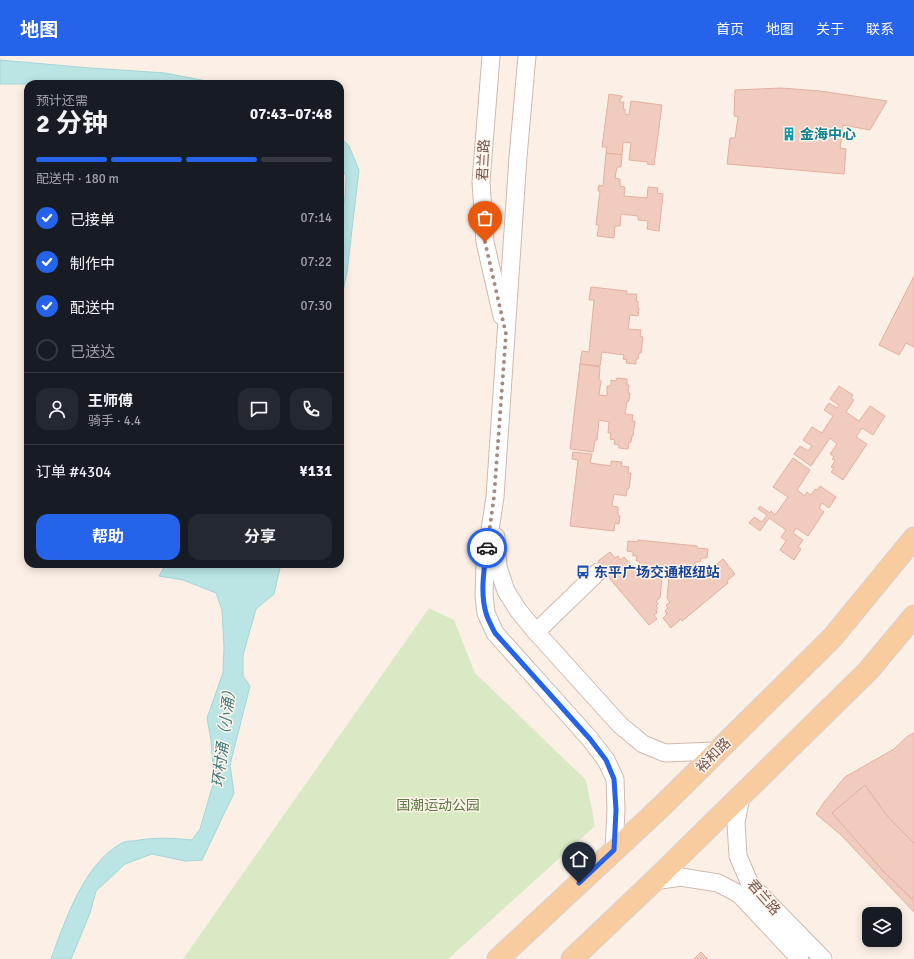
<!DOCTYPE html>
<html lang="zh">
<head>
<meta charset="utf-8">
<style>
  :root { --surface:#171b24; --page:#242831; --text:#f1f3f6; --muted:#9ea1a6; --line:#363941; --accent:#2563eb }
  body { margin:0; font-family:Signika,"Noto Sans SC",sans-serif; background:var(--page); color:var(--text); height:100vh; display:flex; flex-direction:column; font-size:15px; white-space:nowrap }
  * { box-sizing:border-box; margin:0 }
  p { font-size:13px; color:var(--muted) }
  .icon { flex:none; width:22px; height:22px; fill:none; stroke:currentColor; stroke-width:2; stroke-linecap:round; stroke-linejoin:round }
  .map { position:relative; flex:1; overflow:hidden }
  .panel { position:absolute; left:24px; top:24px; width:320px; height:488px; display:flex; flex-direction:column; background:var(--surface); border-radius:12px; box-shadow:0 2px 10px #0003 }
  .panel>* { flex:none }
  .controls { position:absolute; left:862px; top:851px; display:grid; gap:8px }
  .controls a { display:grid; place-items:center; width:40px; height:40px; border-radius:8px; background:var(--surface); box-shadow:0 2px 10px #0003; font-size:20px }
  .pin { position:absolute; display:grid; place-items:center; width:34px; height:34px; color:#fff; margin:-41px -17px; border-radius:50% 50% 50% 0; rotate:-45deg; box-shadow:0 0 4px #0007 }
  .pin .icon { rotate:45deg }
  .courier { position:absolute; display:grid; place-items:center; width:40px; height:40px; margin:-20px; border:3px solid #2563eb; border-radius:50%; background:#fff; color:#222; box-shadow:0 1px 5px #0007 }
  .overview em { font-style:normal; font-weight:700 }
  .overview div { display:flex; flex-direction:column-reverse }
  .overview { display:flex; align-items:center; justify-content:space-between; height:68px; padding:0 12px }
  h1 { font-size:26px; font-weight:700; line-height:30px }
  .bar { display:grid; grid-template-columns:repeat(4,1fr); gap:6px 4px; align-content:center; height:48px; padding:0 12px }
  .bar i { height:5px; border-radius:3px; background:var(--line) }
  .bar .selected { background:var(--accent) }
  .bar p { grid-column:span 4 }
  .line { display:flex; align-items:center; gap:10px; padding:0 12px; border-top:1px solid var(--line) }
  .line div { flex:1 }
  .round { display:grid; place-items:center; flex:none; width:42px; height:42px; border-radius:12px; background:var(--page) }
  ol { padding:0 12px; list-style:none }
  li { display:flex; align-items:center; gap:12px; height:44px }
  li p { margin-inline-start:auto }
  li .icon { padding:4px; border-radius:50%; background:var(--accent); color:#fff; stroke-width:4 }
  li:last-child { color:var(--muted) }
  li i { width:22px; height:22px; border:2px solid var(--line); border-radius:50% }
  .cta { display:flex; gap:8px; margin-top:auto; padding:8px 12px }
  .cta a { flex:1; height:46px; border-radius:12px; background:var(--accent); color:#fff; font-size:16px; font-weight:700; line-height:46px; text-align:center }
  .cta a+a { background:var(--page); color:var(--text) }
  header { display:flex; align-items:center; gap:24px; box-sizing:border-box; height:56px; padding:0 20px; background:var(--accent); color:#fff }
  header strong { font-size:19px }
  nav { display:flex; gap:22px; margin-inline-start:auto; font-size:14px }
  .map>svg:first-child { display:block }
  .green { fill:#d8e9c4 }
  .water { fill:#bbe5e5; stroke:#a1d6d7 }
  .building { fill:#f1cbbe; stroke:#e3b09f }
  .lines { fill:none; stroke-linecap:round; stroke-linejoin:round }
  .minor-casing { stroke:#cfb9af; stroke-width:19 }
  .major-casing { stroke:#d8cfcd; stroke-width:23 }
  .minor { stroke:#fff; stroke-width:17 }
  .major { stroke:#f9cca0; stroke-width:21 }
  .done { stroke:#a48b81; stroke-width:4; stroke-dasharray:0 7.2 }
  .route { stroke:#2563eb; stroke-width:5 }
  .labels { text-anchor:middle; stroke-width:3; stroke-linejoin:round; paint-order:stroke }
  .culture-label { font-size:14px; font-weight:bold; fill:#0d838f; stroke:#fff5ec; text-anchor:start }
  .street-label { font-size:14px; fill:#75544b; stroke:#fff5ec }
  .transit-label { font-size:14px; font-weight:bold; fill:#164399; stroke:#fff5ec; text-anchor:start }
  .park-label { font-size:14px; fill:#5b7a43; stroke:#fff5ec }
  .water-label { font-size:15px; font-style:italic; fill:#3f7879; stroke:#fff5ec }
</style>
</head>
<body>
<header>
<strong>地图</strong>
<nav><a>首页</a><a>地图</a><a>关于</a><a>联系</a></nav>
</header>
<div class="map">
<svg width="914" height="903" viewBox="0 0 914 903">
  <rect width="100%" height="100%" fill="#fcf0e6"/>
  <path class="green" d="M429,552l25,12 21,53 111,107 9,46 -147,133h-265z"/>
  <g class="water">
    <path d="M0,4l90,8 75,5 57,11h-222z"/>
    <path d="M340,81l9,9 10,24 -12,102 -7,34v-89l5,-19 1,-22 -6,-11z"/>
    <path d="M166,508h115l-7,30 -18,15 -13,46v21l7,10 -20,79 4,28 -32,67 -17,1 -33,-7 -27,10 -29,27 -6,22 -19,46h-20c14,-38 33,-96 71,-116 3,-2 8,-2 12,-2 19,-4 38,-3 58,-1l8,-11 14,-48 -3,-41 -4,-22 16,-45 1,-26 -2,-37 -6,-17 -33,-13 -24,-4z"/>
  </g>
  <g class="building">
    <path d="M781,32l39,3 67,10 -17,29 -27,-5 -3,23 6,1 -2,25 -117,-10 3,-26h5l3,-21 -4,-1 1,-26z"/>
    <path d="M609,38l13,2v2h-2v4h4l-1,7h2v5l4,1 2,-14 31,4 -8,60 -7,-1 1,-2 -19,-2 2,-17 -8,-1 -1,13 -16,-2 1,-6h-5z"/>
    <path d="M606,97l16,2 -1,12h-4l-2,11 5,1v7l5,1 -1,9 23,2 1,-11 10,1 -1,5 6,1 -4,37 -12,-2 1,-8 -10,-1v-4l-17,-2 -1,12h-5l-1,12 -17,-2 2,-11h-3l4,-34h-2l1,-6 4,1z"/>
    <path d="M914,220v71l-8,-4 -7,12 -20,-10z"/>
    <path d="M591,231l36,4v3h10l-1,7h2v7h1l-1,8 -8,-1 -2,14 13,1 -1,6 3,1 -2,16h-2l-1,6h-2v5l-10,-1 1,-3 -4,-1 1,-4 -22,-3 -2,14 -20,-2 2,-13 7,1 5,-52h-5z"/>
    <path d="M580,308l20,3 -1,13 2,1 -2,14 8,1v-10h4v-6l5,1 1,-3 10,1v6h2l-1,8h2l-1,8h-2l-2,13 8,1 -1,6h3l-2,15h-1l-1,6h-2l-1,7 -9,-1v-3l-5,-1 1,-4 -5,-1 1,-6h-3l1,-11 -10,-2 -2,20h-2l-2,12 -23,-3z"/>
    <path d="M839,330l14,9 -2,3 3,2 -8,12 13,9 11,-15 15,10 -12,19 -11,-7 -6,9 11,7 -24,36 -12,-8 3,-4 -3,-1 4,-6 -3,-2 2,-2 -4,-3 7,-10 -7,-6 -19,28 -17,-12 6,-8 8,5 4,-5 -9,-6 9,-13 10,6 11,-17 -9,-6 5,-7 8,5 2,-3 -9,-6z"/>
    <path d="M573,396l19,2 -2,9 21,3v-5l11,1 -1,4 8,1 -1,6h3l-2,16h-2l-1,7 -12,-2 -2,12 6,1v8l2,1 -1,8 -4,-1 -1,8 -44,-5 8,-66 -6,-1z"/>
    <path d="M793,402l17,12 -13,20 8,6 2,-4 4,3 4,-6 2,1 3,-4 16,11 -7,11 -7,-5 -3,5 5,4 -16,24 -12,-8 -3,5 10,7 -5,7 3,2 -7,11 -14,-10 6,-9 -5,-4 5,-7 -17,-12 -9,13 -11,-8 5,-6 8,5 5,-7 -9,-6 2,-3 10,7 1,-2 4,4 13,-18 -15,-10z"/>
    <path d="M638,484l59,6 1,2 10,1 -1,9h-6l-1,4h-5v3h-3v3l4,6 3,-2 2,3 3,-3 1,2 18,-15 12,15 -8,7 1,2 -46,38 -1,-2 -10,9 -8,-10 4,-4 -2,-3 3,-3 -2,-3 4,-3 -3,-4 2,-21 10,-10 -19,-2 -4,4 6,8 -2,21 -4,3 2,3 -2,2 2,2 -2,2 1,3 -3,2 3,4 -8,6 -44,-52 1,-1 -8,-11 12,-9 5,6 3,-2 2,4 4,-3 11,12 5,-4 -1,-4h-3l1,-5h-4v-4l-6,-1 1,-10 10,1z"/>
    <path d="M914,677v179l-73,-77 -25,-21 9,-13 20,-24 49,-28 14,-13z"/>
    <path d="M865,729l23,32 26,26v53l-2,3 -28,-27 -52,-59z"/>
    <path d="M701,896l7,7h-14z"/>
  </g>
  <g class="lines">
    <g class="minor-casing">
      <g id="minor">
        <path d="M491,0l-10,126 4,60 17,74"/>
        <path d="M527,0l-9,101 -23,340 -10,66 -1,33 2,17 9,20 95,106 16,21 9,19 1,31 -2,40"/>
        <path d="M496,481l2,30 8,24 12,19 18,22 84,93 23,19 22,9 50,-2"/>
        <path d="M536,576l62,-60"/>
        <path d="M741,740l-5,27 2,33 12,28 73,75"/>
        <path d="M654,825l27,-4 37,6 21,11 61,65"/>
      </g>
    </g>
    <g class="major-casing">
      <g id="major">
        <path d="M498,903l163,-152 171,-169 82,-100"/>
        <path d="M572,903l82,-78 214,-210 46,-55"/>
      </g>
    </g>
    <use href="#minor" class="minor"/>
    <use href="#major" class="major"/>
  </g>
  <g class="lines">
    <path class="done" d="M485,186l21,92 -12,163 -7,51"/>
    <path class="route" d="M487,492c-3,21 -7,45 -1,65 2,7 6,14 9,20l95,106 16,21 8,19 2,31 -2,40 -35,33"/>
  </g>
  <defs>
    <g id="building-bare" transform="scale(1.08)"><path d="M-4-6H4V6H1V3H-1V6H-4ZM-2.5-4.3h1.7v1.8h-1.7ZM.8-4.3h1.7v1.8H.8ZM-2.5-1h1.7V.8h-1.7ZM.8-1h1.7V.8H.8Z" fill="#0f9aa8" stroke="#fff5ec" stroke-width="2.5" paint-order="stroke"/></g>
    <g id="bus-bare" transform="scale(1.08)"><path d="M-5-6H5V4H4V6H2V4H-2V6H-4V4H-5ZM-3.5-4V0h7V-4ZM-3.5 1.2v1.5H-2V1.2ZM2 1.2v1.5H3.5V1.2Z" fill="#1a4fb4" stroke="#fff5ec" stroke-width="2.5" paint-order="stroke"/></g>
  </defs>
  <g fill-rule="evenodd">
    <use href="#building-bare" x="789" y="78"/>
    <use href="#bus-bare" x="583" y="516"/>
  </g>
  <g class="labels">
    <g class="culture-label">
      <text x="800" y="83">金海中心</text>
    </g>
    <g class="street-label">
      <text transform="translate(483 104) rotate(-87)" y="5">君兰路</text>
      <text transform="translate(713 699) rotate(-45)" y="5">裕和路</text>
      <text transform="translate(764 841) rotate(49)" y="5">君兰路</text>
    </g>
    <g class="transit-label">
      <text x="594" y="521">东平广场交通枢纽站</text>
    </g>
    <g class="park-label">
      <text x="438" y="754">国潮运动公园</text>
    </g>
    <g class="water-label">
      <text transform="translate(224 679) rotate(-83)" y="5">环村涌（小涌）</text>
    </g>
  </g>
</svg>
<div class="controls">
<a><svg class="icon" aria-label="layers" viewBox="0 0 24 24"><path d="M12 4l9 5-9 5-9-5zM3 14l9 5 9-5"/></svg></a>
</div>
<div class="pin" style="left:485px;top:186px;background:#ea580c"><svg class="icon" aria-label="bag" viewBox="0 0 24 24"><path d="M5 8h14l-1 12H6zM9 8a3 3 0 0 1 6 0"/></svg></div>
<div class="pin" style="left:579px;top:827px;background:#1f2937"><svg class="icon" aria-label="home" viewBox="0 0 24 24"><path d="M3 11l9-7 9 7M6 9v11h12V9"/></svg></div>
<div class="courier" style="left:487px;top:492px"><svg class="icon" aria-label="car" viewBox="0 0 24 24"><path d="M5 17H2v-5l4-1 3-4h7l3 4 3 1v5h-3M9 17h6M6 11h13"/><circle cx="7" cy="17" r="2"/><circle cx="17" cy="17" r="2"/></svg></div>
<section class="panel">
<div class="overview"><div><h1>2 分钟</h1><p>预计还需</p></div><em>07:43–07:48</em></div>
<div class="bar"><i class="selected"></i><i class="selected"></i><i class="selected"></i><i></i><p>配送中 · 180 m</p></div>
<ol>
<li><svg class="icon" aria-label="check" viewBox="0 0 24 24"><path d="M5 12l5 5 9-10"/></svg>已接单<p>07:14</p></li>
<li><svg class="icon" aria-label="check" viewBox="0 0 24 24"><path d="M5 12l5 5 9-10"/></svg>制作中<p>07:22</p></li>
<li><svg class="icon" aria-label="check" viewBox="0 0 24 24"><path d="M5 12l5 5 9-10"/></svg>配送中<p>07:30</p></li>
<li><i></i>已送达</li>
</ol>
<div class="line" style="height:72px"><a class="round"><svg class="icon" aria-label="person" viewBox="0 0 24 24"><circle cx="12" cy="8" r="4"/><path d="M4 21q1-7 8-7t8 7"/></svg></a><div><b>王师傅</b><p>骑手 · 4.4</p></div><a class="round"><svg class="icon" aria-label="chat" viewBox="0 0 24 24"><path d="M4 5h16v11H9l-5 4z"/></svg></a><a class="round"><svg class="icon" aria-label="phone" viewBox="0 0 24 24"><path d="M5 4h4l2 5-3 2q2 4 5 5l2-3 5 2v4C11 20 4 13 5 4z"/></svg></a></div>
<div class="line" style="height:52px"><div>订单 #4304</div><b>¥131</b></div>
<div class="cta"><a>帮助</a><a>分享</a></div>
</section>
</div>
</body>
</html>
